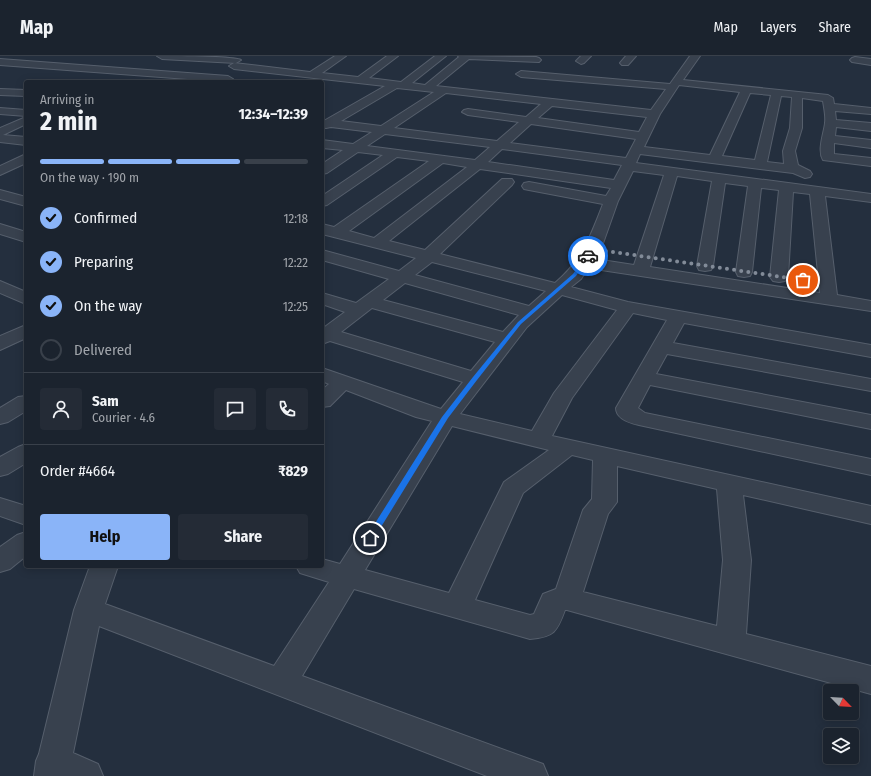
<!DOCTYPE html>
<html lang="en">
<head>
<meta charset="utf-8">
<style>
  :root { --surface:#1b232e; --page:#242b36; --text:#f1f3f6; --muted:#a0a4aa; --line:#39404a; --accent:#8ab4f8 }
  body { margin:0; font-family:"Fira Sans Condensed",sans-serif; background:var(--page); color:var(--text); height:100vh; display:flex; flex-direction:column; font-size:15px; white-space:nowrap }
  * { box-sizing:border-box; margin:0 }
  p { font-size:13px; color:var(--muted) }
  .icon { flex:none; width:22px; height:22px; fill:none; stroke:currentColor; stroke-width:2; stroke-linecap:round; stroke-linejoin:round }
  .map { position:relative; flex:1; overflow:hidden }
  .side { position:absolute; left:24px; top:24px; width:300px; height:488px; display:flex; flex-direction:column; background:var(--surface); border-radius:4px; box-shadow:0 2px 10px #0003,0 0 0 1px var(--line) }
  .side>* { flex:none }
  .needle { width:26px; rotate:115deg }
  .buttons { position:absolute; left:823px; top:628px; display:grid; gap:8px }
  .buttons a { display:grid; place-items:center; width:36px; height:36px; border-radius:4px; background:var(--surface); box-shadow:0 2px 10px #0003,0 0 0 1px var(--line); font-size:20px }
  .pin { position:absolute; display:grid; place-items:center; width:34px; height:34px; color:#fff; margin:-17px; border:2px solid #fff; border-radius:50%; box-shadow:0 1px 4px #0007 }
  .courier { position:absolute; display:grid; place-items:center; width:40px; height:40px; margin:-20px; border:3px solid #1a73e8; border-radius:50%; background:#fff; color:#222; box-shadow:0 1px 5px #0007 }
  .headline em { font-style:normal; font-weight:700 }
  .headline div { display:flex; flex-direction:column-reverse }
  .headline { display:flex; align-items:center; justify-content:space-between; height:68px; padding:0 16px }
  h1 { font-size:26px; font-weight:700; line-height:30px }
  .bar { display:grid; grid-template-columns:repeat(4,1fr); gap:6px 4px; align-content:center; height:48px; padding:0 16px }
  .bar i { height:5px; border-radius:3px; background:var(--line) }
  .bar .selected { background:var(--accent) }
  .bar p { grid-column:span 4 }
  .line { display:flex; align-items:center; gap:10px; padding:0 16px; border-top:1px solid var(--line) }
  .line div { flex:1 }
  .round { display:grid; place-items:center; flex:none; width:42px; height:42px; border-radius:4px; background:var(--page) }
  ol { padding:0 16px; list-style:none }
  li { display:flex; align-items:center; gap:12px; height:44px }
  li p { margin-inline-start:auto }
  li .icon { padding:4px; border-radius:50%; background:var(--accent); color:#111; stroke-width:4 }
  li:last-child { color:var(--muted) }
  li i { width:22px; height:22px; border:2px solid var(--line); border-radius:50% }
  .action { display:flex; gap:8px; margin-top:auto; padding:8px 16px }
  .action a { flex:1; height:46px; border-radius:4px; background:var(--accent); color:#111; font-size:16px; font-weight:700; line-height:46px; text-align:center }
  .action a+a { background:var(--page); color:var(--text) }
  header { display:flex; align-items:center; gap:24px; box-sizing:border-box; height:56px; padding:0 20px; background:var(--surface); border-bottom:1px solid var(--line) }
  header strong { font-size:19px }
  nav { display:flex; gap:22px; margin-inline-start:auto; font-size:14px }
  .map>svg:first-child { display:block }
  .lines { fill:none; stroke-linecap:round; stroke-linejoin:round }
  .minor-casing { stroke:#565f6c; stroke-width:2 }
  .minor { fill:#38414e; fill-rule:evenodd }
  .route { fill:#1a73e8 }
  .done { stroke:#828b98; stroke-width:4; stroke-dasharray:0 7.2 }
</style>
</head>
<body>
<header>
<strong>Map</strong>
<nav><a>Map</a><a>Layers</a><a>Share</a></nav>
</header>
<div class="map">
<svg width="871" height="720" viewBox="0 0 871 720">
  <rect width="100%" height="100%" fill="#242f3e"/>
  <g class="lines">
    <g class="minor-casing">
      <g id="minor">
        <path d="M157,0c13,0 77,0 84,4l-5,3 -74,-4z"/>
        <path d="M335,0h11l-24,17 36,4 29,-21h11l-29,22 32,4 34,-26h11l-34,27 13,2 34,-28 -1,-1 78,1 3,1 2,2 -2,2 -70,-3 -33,27 215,24 15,-21 -145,-12 -5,-3 5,-3 149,13 20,-28h10l-17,24 145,15 5,3 1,6 37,4v6l-36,-3 1,9 35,3v8l-35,-4 -1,9 36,4v8l-37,-5v11l37,4v8l-48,-6c-6,-10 1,-27 2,-37 1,-7 -1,-15 -2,-22l-21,-3v30l-7,23 3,14 12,6 2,3 -2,3 -5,1 -12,-5 -153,-19 -4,9 235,31v8l-46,-6 12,99 34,6v10l-283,-43 -7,11 -10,8 57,15 243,43v12l-187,-34 -11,20 198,36v12l-204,-37 -11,20 215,41v14l-221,-44 -12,23 7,5 226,46v16l-232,-50c-9,-2 -23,-6 -23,-17l51,-88 -34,-7 -61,85 -20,38 319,70v18l-128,-29 8,65 -5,74 125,32v28l-304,-84h-2c-8,22 -11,27 -35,29l-176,-50 -52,87 241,88 5,12h-61l-388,-150 -26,127 25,11 5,12h-69l2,-15 3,-7 35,-144 16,-44h28l-13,38 169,62 55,-84 -29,-9 -4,-7h26v-7l18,5 92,-143 -16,-4 -70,-27 -16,16 -8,1v-17l7,-6 -7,-3v-13l119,41 22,-27 -133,-41 -8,3v-15l23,-17 -23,-8v-11l34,10 33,-24 -67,-19v-10l77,21 17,-13 -94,-24v-10l12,3 95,-66 -32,-4 -70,48 -5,1v-10l61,-41 -25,-3 -31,21 -5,1v-10l21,-14 -21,-2v-8l31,4 19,-12 -41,-5 -5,1 -4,-1v-5l63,-36 -151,-17 -5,-3 5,-3 76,9zM679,29l61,7 -30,63 -66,-8 16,-33zM397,32l37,4 -53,34 -40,-5zM446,37l95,11 -15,13 -58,-8 -4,1 -2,2 6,3 51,7 -22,19 -103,-13zM750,37l21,2 -16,65 -33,-4zM781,40l11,1 -2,31 -7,23 1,13 -17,-2zM552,50l95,11 -8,15 -101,-14zM531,68l105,15 -10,19 -116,-15zM385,78l105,13 -15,13 -108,-14zM502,93l120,16 -8,15 -126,-18zM443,107l24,4 -93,71 -25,-7zM480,113l131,19 -5,8 -77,-14 -5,1 -2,3 2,3 5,1 74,14c-13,33 -20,55 -48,79l-115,-29 72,-69 2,-3 -2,-3h-10l-77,71 -36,-9zM633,115l31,4 -30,90 -39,-6 6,-10 17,-48zM677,120l35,5 -15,85 2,4 6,1 6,-1 2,-4 12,-83 23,3 -12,86 2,4 6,1 6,-1 2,-4 9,-84 18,2 -9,87 3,4 6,1 6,-1 3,-4 5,-85 17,2 10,99 -170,-26zM432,206l114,29 -17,15 -114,-31zM405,227l114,32 -16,17 -120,-32zM562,239l55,15 -63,83 -22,38 -72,-17 67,-87zM372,252l123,34 -24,29 -130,-39zM452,370l97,24 -45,32 -55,111 -84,-23zM572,399l21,5 -1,39 -9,11 -27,79 -13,5 -9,20 -4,1 -55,-15 48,-107zM617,410l100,23 6,71 -6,66 -134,-34 25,-78 9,-12z"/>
        <path d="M581,0h10l-7,7 -3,1 -5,-3z"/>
        <path d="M626,0h10l-8,9h-6l-2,-2z"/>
        <path d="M855,1l16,2v6l-19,-3 -2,-2 2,-2z"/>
        <path d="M0,3l228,17 5,3 -5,3 -228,-17z"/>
        <path d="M0,33l26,1v6l-26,-1z"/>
        <path d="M0,52l26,2v6l-26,-2z"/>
        <path d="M26,61v7l-23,11 23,2v8l-26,-3v-14z"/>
        <path d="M26,98v9l-26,12v-9z"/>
        <path d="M0,134l26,7v9l-26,-7z"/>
        <path d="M0,168l26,8v10l-26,-8z"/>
        <path d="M0,225l26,11v12l-26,-11z"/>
        <path d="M26,269v13l-26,12v-14z"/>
        <path d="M26,340v15l-18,11 -8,2v-16l18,-11z"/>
        <path d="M26,388v19l-18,11 -8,2v-19l18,-10z"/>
        <path d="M0,442l26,8v19l-26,-9z"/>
        <path d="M26,476v24l-16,13 -10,3v-25l17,-12z"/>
      </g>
    </g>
    <use href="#minor" class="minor"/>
  </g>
  <path class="route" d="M586,199l4,1 -14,20 -55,48 -44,56 -29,38 -75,122h-6v-4l75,-119 31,-40 45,-55 55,-48z"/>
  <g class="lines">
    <path class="done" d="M588,200l5,-7 210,31"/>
  </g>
</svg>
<div class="buttons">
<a><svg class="needle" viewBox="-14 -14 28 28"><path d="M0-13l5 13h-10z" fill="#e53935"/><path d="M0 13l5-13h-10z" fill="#a0a4aa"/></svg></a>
<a><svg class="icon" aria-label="layers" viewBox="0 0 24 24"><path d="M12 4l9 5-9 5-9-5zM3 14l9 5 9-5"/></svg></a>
</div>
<div class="pin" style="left:803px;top:224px;background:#ea580c"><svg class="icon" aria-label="bag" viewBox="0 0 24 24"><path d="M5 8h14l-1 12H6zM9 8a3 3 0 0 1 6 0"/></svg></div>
<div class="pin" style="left:370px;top:482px;background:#1f2937"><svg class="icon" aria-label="home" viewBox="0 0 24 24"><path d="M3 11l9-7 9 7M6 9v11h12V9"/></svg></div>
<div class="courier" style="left:588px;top:200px"><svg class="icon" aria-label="car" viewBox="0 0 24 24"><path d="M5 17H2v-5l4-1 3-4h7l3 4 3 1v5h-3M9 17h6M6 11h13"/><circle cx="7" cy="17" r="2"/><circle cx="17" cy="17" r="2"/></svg></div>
<section class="side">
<div class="headline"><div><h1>2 min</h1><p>Arriving in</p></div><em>12:34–12:39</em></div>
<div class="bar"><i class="selected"></i><i class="selected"></i><i class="selected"></i><i></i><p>On the way · 190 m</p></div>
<ol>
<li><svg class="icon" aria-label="check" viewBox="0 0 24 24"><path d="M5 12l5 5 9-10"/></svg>Confirmed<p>12:18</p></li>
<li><svg class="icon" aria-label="check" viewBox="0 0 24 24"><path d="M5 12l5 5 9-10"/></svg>Preparing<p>12:22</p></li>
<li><svg class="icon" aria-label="check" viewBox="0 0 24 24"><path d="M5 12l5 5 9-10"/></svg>On the way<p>12:25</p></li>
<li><i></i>Delivered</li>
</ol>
<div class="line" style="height:72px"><a class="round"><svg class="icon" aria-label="person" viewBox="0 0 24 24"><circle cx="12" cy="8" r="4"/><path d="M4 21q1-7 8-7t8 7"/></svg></a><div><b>Sam</b><p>Courier · 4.6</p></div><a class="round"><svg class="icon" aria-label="chat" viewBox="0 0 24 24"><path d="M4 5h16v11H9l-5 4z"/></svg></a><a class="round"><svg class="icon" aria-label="phone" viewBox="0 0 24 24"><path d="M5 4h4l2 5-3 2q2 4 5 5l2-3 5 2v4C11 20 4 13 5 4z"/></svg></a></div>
<div class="line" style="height:52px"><div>Order #4664</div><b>₹829</b></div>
<div class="action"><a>Help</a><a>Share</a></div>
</section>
</div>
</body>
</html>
